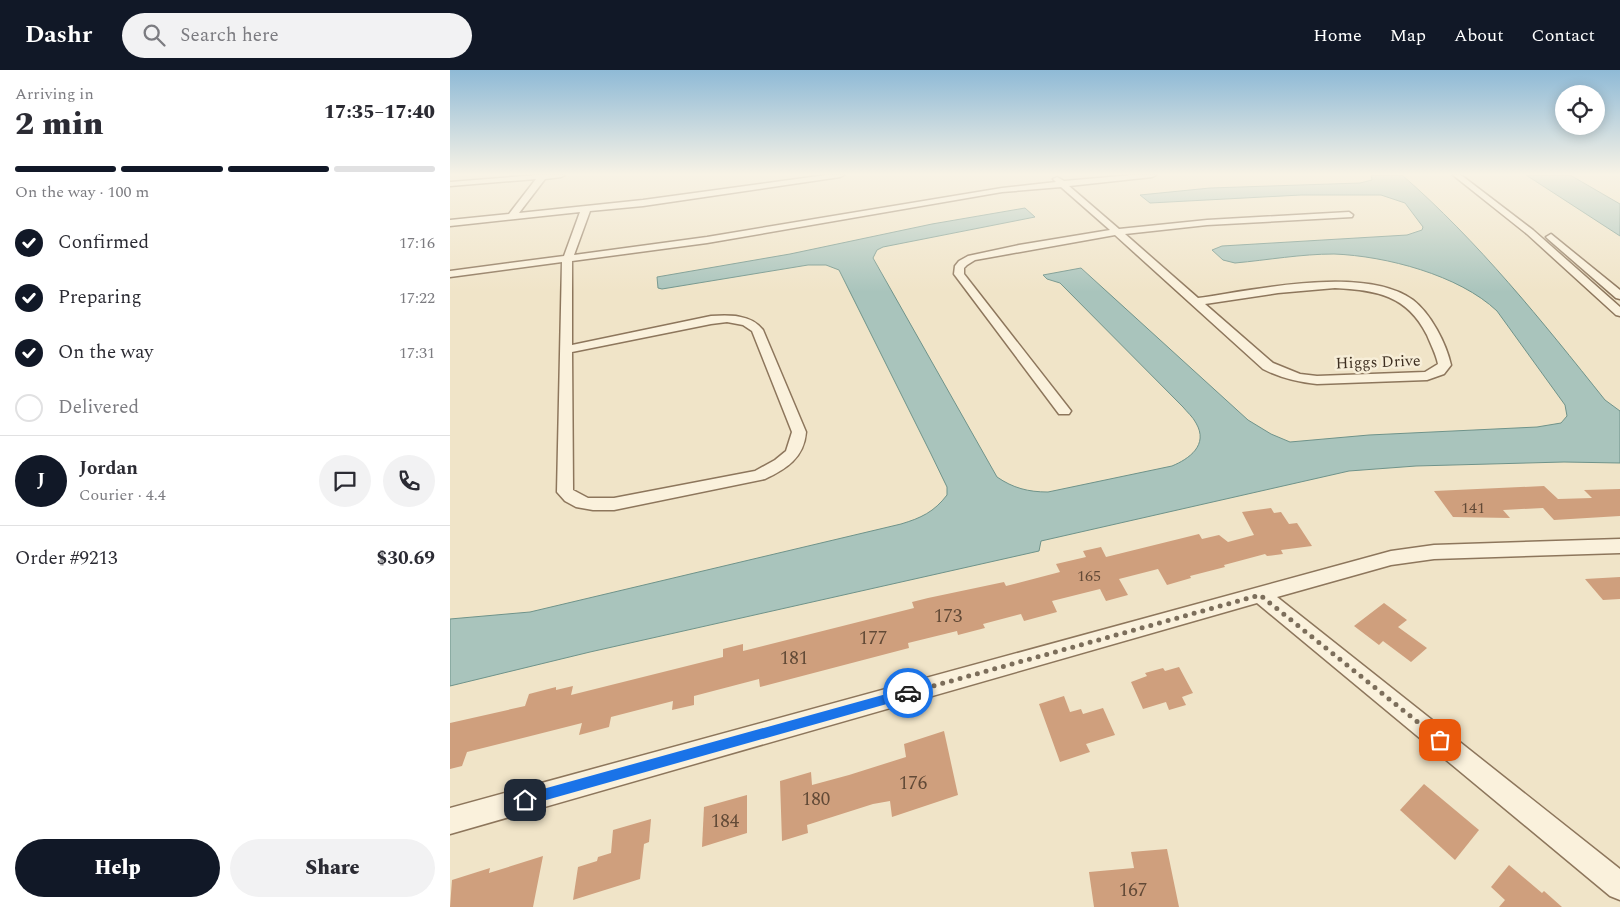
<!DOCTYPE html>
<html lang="en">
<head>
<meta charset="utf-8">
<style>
  :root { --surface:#fff; --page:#f2f2f3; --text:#2b2b33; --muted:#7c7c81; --line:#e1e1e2; --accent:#111827 }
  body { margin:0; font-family:Spectral,serif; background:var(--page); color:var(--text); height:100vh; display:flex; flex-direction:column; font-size:19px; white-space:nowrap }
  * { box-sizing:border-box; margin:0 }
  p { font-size:16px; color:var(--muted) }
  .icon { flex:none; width:28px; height:28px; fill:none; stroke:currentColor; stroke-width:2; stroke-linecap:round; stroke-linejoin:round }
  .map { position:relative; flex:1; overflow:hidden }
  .sheet { display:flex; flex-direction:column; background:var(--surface); width:450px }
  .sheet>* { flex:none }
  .fabs { position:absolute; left:1105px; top:15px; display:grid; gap:10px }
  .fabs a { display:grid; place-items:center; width:50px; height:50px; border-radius:50%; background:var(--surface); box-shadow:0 2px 12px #0003; font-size:25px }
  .pin { position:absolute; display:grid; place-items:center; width:42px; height:42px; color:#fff; margin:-21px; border-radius:10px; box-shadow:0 2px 8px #0006 }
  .courier { position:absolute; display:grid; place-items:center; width:50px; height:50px; margin:-25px; border:4px solid #1a73e8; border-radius:50%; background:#fff; color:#222; box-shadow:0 1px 6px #0007 }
  .overview em { font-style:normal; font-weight:800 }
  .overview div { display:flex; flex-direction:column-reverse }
  .overview { display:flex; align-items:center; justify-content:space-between; height:85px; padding:0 15px }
  h1 { font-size:32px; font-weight:800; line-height:38px }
  .bar { display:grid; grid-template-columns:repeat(4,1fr); gap:8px 5px; align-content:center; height:60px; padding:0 15px }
  .bar i { height:6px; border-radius:4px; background:var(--line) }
  .bar .active { background:var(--accent) }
  .bar p { grid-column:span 4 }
  .line { display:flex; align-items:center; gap:12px; padding:0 15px; border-top:1px solid var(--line) }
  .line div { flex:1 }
  .round { display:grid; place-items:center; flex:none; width:52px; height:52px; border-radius:26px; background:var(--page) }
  ol { padding:0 15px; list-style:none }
  li { display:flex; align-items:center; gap:15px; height:55px }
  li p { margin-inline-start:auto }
  li .icon { padding:5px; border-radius:50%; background:var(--accent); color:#fff; stroke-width:4 }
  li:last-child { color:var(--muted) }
  li i { width:28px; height:28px; border:2px solid var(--line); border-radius:50% }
  .primary-button { display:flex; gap:10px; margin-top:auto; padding:10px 15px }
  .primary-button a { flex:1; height:58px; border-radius:30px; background:var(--accent); color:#fff; font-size:20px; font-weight:800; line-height:58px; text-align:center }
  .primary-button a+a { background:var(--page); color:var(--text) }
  header { display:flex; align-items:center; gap:30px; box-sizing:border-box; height:70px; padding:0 25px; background:var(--accent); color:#fff }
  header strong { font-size:24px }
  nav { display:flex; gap:28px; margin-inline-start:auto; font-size:18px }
  .search { width:350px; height:45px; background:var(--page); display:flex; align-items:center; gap:12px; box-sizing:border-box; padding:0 18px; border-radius:28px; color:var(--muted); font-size:19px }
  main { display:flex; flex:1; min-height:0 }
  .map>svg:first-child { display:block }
  .water { fill:#a9c4bc; stroke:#6f938a }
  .building { fill:#cf9f7d }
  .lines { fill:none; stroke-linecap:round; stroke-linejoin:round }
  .minor-casing { stroke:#8d765c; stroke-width:3 }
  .minor { fill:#faf1dc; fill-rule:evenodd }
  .route { fill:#1a73e8 }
  .done { stroke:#7c6e5b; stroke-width:5; stroke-dasharray:0 9 }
  .labels { text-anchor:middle; stroke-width:5; stroke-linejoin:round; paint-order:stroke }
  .far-street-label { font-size:16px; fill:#3d2e20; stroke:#f7eed8 }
  .number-label { font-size:16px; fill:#624a37 }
  .near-number-label { font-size:19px; fill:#624a37 }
</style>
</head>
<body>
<header>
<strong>Dashr</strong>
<div class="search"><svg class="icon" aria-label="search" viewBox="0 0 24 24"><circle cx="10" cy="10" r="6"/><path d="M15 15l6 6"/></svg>Search here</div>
<nav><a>Home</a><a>Map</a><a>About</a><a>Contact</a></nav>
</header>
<main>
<section class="sheet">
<div class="overview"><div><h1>2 min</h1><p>Arriving in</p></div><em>17:35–17:40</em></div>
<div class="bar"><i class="active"></i><i class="active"></i><i class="active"></i><i></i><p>On the way · 100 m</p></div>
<ol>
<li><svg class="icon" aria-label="check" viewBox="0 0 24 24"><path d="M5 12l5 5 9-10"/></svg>Confirmed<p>17:16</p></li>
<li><svg class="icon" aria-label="check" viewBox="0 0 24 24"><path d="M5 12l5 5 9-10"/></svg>Preparing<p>17:22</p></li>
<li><svg class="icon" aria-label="check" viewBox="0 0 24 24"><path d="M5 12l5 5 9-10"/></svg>On the way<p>17:31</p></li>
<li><i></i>Delivered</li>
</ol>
<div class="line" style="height:90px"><b class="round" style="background:var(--accent);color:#fff">J</b><div><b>Jordan</b><p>Courier · 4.4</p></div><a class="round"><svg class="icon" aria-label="chat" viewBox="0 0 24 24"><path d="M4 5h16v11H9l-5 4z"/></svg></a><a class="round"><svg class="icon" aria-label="phone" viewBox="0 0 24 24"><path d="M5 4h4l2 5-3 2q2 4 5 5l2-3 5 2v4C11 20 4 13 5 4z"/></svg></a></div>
<div class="line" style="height:65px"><div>Order #9213</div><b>$30.69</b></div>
<div class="primary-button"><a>Help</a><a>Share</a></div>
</section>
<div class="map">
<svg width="1170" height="837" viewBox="0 0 1170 837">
  <rect width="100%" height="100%" fill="#f0e4c8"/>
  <g class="water">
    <path d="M921,105h31c76,66 140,146 203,225l15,11v52l-56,-1 -148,4 -67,5 -308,70 -2,10 -449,101 -140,34v-67l80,-7 371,-88c20,-6 33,-12 46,-29v-8l-16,-33 -92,-184 -13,-5h-18l-146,24 -4,-1 -1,-11 133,-23 142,-30 93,-16 10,9 -152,30 -6,3 -4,8 124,219c16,11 31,15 51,15l124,-26c17,-7 37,-21 24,-43 -3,-6 -9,-11 -13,-16l-123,-124 -13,-4 -4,-4 38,-7 167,152 23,14 19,8 79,-7 168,-8 24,-4 6,-7 -2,-11 -68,-94c-38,-36 -111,-55 -163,-57 -33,0 -66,6 -99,9l-12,-3 -11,-10 10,-4 185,-11 15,-5 1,-3 -18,-24 -24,-8h-80l-151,8 -10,-8 70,-7 150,-5 12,-3z"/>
    <path d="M1076,105h44l50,29v32z"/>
  </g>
  <g class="building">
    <path d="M1094,416l14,13 34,-1 -8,-8 36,-1v27l-66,4 -11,-12 -40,2 7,8 -57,-1 -19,-26z"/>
    <path d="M821,438l3,5 7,-1 8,12 8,-1 15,23 -31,4 2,4 -16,2 -2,-2 -41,11 1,2 -35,9 1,2 -24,7 -9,-16 -39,10 9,16 -22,6 -6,-12 -48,12 5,11 -33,9 -3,-7 -38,10 2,4 -27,7 -1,-4 -49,12 1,5 -149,39 -1,-8 -65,17v9l-22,5 1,-9 -62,16 -2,10 -30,8 3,-12 -115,29 -5,14 -12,3v-46l75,-17 4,-12 27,-7v3l17,-4 -2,9 152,-38v-8l20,-5v7l171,-43 -2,-6 16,-4 76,-16 2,4 54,-14 -4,-8 30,-7 -3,-6 18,-4 5,10 93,-23 3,5 17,-4 9,7 26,-7 -12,-23z"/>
    <path d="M1170,507v22l-17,1 -18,-21z"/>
    <path d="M934,533l23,17 -9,7 29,21 -16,14 -28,-21 -4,4 -25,-19z"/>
    <path d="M729,597l14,26 -11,4 4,8 -17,5 -3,-8 -23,7 -12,-27 16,-6 -2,-3 18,-5 2,3z"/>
    <path d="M614,626l6,16 11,-3 2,5 20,-6 12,27 -29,9 4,8 -30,10 -21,-58z"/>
    <path d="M494,661l14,64 -66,22 -2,-16 -17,3 -66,21 1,8 -26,8 -2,-60 31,-9 1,13 37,-10 57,-18 -2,-13z"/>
    <path d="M974,714l55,46 -24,30 -55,-50z"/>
    <path d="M297,725v38l-45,14 2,-40z"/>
    <path d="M201,749l-2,23 -5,2 -4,35 -67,21 5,-33 19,-6 1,-4 13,-4 2,-23z"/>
    <path d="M717,779l12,58h-85l-5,-35 45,-4 -3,-16z"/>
    <path d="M93,786l-10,51h-83l2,-27 38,-12 -1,5z"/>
    <path d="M1059,795l33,28 2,-2 18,16h-63l6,-7 -14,-13z"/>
  </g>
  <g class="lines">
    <g class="minor-casing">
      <g id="minor">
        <path d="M87,105h28l-4,2 -16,2 -26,34 124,-13 183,-25h18l-4,2 -197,29 -53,5 -16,44 133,-18 295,-49 54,-6 -3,-3 4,-2 7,4 68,-6h24l-4,2 -83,9 50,43 88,-9 142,-8 4,3 -1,2 -145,8 -82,9 73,64c57,-8 166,-33 215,2 18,14 33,43 38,65l-7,9 -17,6 -110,4c-19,-2 -36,-6 -54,-15l-148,-134 -140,25 -8,5 -3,3v6l107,137 -2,3h-10l-105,-140 1,-8 4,-5 9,-5 51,-11 91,-15 -49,-43 -59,5 -295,51 -135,18v84l139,-29c18,-1 40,-2 52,14l43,102c-2,26 -20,37 -41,47l-151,31h-21l-17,-3 -11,-6 -8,-9 5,-230 -112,15v-6l114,-15 16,-44 -130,14v-6l59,-6 27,-35 -86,7v-4zM885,218c41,2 72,7 92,47 4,10 9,19 11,29l-13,8 -108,4 -17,-2 -27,-11 -68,-59 73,-11zM277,252l16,3 9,6 40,101 -6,19 -11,9 -20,11 -141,27h-26l-15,-8 -1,-138 139,-28z"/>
        <path d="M1003,105h8l72,55 87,77v9l-4,-1 -89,-81z"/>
        <path d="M1101,164l69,56v9l-4,-1 -68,-59 -2,-2z"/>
        <path d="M1170,469v14l-186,6 -43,6 -114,32 343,272v31l-10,-4 -353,-293 -807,231v-26l941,-257 43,-6z"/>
      </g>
    </g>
    <use href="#minor" class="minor"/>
  </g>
  <linearGradient id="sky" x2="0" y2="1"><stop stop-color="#8fbad6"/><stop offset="0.47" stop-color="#f8f3e6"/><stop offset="1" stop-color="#f8f3e6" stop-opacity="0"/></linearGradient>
  <rect width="1170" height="222" fill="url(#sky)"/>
  <path class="route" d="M458,618l4,2 1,3 -1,4 -4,1 -383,108 -4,-2 -2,-4 2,-5 4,-1z"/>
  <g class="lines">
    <path class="done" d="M458,623l352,-98 180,145"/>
  </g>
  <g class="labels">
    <g class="far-street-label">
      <text transform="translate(928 291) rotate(-2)" y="6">Higgs Drive</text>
    </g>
    <g class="number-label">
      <text x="1023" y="443">141</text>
      <text x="639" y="511">165</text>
    </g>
    <g class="near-number-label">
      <text x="498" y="552">173</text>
      <text x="423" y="574">177</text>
      <text x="344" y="594">181</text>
      <text x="463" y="719">176</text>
      <text x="366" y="735">180</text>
      <text x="275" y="757">184</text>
      <text x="683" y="826">167</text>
    </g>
  </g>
</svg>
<div class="fabs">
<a><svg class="icon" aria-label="locate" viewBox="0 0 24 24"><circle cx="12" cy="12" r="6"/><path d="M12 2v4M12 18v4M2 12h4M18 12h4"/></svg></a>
</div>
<div class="pin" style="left:990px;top:670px;background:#ea580c"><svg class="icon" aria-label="bag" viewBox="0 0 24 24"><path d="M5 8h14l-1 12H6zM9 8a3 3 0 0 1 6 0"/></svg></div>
<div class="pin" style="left:75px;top:730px;background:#1f2937"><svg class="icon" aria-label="home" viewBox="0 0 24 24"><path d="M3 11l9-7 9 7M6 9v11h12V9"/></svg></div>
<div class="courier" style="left:458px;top:623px"><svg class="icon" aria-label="car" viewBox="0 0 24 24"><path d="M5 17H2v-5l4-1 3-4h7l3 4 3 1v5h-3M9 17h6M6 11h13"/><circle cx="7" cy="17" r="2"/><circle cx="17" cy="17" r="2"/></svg></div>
</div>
</main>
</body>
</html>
